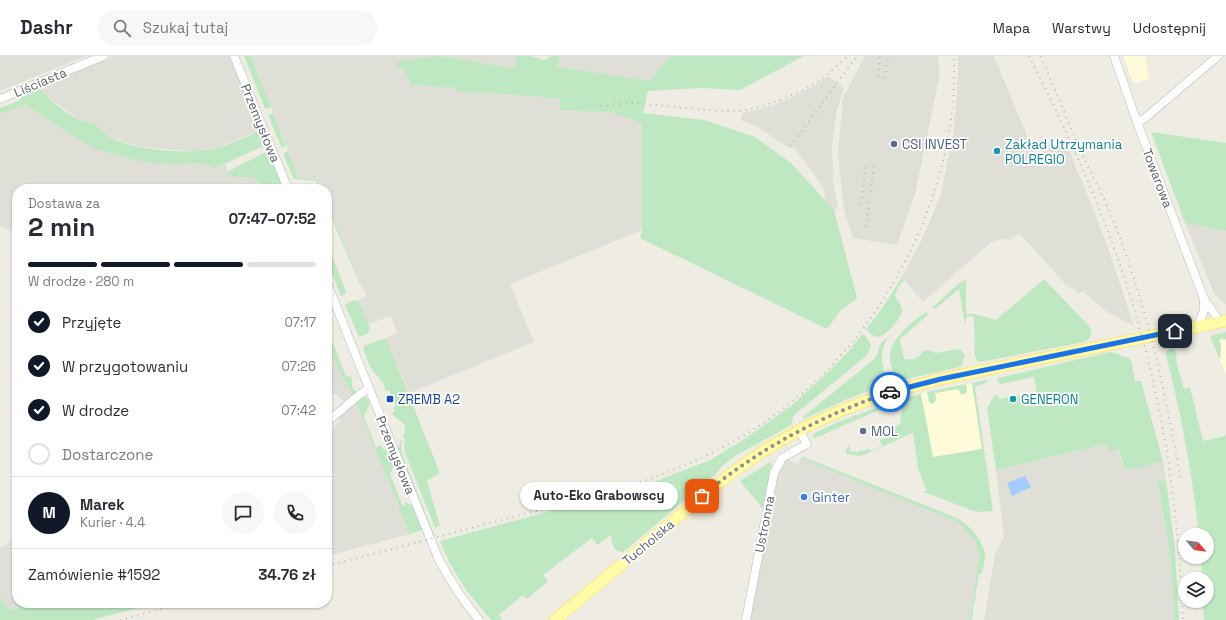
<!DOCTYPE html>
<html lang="pl">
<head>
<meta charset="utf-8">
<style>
  :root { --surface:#fff; --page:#f7f7f7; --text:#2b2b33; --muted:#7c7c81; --line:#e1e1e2; --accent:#111827 }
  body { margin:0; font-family:"Space Grotesk",sans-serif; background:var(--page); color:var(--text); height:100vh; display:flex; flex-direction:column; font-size:15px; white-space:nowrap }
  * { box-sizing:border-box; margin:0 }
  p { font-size:13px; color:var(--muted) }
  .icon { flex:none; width:22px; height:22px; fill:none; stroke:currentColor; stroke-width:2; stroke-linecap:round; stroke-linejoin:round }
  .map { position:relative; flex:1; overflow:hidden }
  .sheet { position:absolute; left:12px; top:128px; width:320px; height:424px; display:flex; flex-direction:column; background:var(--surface); border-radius:16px; box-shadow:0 1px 3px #0004 }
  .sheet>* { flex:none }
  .needle { width:26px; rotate:118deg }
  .controls { position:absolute; left:1178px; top:472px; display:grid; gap:8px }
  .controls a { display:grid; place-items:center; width:36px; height:36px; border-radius:50%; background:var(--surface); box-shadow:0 1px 3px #0004; font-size:20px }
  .pin { position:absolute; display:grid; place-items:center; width:34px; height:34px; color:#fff; margin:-17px; border-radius:8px; box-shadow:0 2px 6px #0006 }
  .courier { position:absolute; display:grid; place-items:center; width:40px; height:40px; margin:-20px; border:3px solid #1a73e8; border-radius:50%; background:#fff; color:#222; box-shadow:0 1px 5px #0007 }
  .bubble { position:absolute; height:28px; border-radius:14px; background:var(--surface); box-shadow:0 1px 3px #0004; font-size:13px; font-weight:700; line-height:28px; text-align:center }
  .overview em { font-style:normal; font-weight:700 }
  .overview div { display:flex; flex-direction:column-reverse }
  .overview { display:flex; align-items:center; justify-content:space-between; height:68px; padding:0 16px }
  h1 { font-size:26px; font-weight:700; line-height:30px }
  .bar { display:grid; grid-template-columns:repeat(4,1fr); gap:6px 4px; align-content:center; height:48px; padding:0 16px }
  .bar i { height:5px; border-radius:3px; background:var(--line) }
  .bar .on { background:var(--accent) }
  .bar p { grid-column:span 4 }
  .line { display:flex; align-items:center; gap:10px; padding:0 16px; border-top:1px solid var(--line) }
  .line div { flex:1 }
  .round { display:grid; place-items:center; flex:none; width:42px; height:42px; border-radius:21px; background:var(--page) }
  ol { padding:0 16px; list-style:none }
  li { display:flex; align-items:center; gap:12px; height:44px }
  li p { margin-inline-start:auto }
  li .icon { padding:4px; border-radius:50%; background:var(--accent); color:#fff; stroke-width:4 }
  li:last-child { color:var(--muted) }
  li i { width:22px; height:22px; border:2px solid var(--line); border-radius:50% }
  header { display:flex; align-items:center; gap:24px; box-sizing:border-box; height:56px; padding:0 20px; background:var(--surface); border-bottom:1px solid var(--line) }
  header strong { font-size:19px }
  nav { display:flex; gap:22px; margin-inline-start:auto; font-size:14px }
  .search { width:280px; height:36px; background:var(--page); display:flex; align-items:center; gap:10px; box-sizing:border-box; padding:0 14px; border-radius:22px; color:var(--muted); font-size:15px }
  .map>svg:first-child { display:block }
  .commercial { fill:#fffad7 }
  .industrial { fill:#dfdfd7 }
  .green { fill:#bee8c2 }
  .water { fill:#a2ccff }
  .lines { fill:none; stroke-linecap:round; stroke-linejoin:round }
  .minor-casing { stroke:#babcc2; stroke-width:9 }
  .major-casing { stroke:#f9de51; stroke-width:12 }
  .minor { stroke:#fff; stroke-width:8 }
  .major { stroke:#fffba7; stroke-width:11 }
  .rail { stroke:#b6b7b7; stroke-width:2; stroke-dasharray:1 5; stroke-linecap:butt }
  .done { stroke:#8f9090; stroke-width:4; stroke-dasharray:0 7.2 }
  .route { stroke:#1a73e8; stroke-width:5 }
  .service-dot { fill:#5c6f8a; stroke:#fff; stroke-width:1.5 }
  .culture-dot { fill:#0f9aa8; stroke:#fff; stroke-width:1.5 }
  .transit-dot { fill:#1a4fb4; stroke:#fff; stroke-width:1.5 }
  .shop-dot { fill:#3f7fe0; stroke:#fff; stroke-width:1.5 }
  .labels { text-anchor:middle; stroke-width:3.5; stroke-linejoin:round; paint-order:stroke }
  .street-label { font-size:13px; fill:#5b5e64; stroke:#fff }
  .service-label { font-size:13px; fill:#4e5e75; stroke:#fff; text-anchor:start }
  .culture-label { font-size:13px; fill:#0d838f; stroke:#fff; text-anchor:start }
  .transit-label { font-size:13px; fill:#164399; stroke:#fff; text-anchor:start }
  .shop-label { font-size:13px; fill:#366cbe; stroke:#fff; text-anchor:start }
</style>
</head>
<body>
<header>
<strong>Dashr</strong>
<div class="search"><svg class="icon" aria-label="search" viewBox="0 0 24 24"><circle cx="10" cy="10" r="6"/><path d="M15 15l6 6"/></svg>Szukaj tutaj</div>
<nav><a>Mapa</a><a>Warstwy</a><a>Udostępnij</a></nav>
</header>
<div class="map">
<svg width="1226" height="564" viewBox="0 0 1226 564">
  <rect width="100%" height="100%" fill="#efede3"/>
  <g class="commercial">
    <path d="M1123,0h22l4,22 -15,6z"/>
    <path d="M1222,282l1,2 3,-1v35l-6,-14 1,-16 -3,-5z"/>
    <path d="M972,327l10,66 -49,8 -12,-63z"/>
  </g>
  <g class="industrial">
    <path d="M0,0h86l-86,35z"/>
    <path d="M114,0h116l30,75 -44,17 -22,3 -21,-1 -35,-4 -27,-8 -7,-5 -11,-9 -9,-2 -7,-4 -29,-21 -5,-5 -3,-5z"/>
    <path d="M251,0h266l-3,13 -40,-8 -37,-5 -34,11 8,18 46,3v4l48,2 55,5v11l50,2 32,11v107l-132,54 24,58 -125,51 -23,-55 11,-5 -6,-17 -23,8 -10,-24 8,-4 -39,-94v-13h-6l-4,-9 -18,-2z"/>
    <path d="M560,0h110l-20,25 -92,-14z"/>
    <path d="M865,0h73l2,18 -25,120 -18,51 -44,-7 -9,-28 -6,-56 5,-56z"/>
    <path d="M958,0h36l41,99 30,-14 23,55 20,52 26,78 -27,-14 -25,-21 -3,3 -7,-6 -4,-1 -49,-54 -11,8 -2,-3 -15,4 -68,60 -21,-25 20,-38 18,-42 13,-62 5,-60z"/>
    <path d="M828,20l16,12 -7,22 -5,35 1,35 5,28 -4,2 -9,-9 -1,-13 -31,-42 -3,3 -31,-21 -18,-8 1,-7 29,-7 17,-7 29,-15z"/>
    <path d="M25,49l68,43 69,16 42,-1 11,5 10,-4 3,7 -3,1 9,5h18l13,12h-248v45l-17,-8v-112z"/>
    <path d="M1185,167l41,8v73l-2,-1 -9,-8z"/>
    <path d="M327,283l10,24 16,32 -9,6 -8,-7 -5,1 -4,-2z"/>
    <path d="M356,346l54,132 -83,22v-124l13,-11 -2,-3z"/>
    <path d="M1108,388l9,5 9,22 37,-10 3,19 -8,2 13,79 3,59h-190l11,-66 9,-17 -8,-67z"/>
    <path d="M801,402l81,34 76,30 17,17 5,17 -11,64h-219l21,-109 5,-37 10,-15 12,5z"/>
    <path d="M17,481v66h16l-25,7 -8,-14v-48z"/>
  </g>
  <g class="green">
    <path d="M244,0h7l20,51 -6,2z"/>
    <path d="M437,0l37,5 40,8 3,-13h14l6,2 7,2 8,-4h8l-2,11 92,14 20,-25h134l-64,34 -39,-2 -53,3 -5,22 61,7 51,17 36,26 43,47 23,88 -16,12 -14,19 -187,-91 2,-8v-107l-32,-11 -50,-2v-11l-55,-5 -48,-2v-4l-46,-3 -8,-18 -6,1v-6z"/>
    <path d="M40,31c6,12 29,28 42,34 4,1 9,1 12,3 6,4 10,10 17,14 25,12 78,17 106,10 14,-4 29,-11 43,-17l4,13v2l-49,22 -11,-5 -42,1 -28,-4 -41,-12 -68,-43 -25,9v-6l20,-8 1,-5z"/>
    <path d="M273,57l13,33 -4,2 -14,-33z"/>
    <path d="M1151,76l75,11v88l-41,-8z"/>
    <path d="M288,95l11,27 19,2 3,9h-2l-3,-8 -22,-2 -11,-25z"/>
    <path d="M264,97h2l4,2 14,34h-19l-13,-12h-18l-9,-4z"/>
    <path d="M327,146l35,85h-1l-34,-80z"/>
    <path d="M327,187l19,49 -1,2 -4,2 -14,-35z"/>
    <path d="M902,221l3,4 -4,2 -6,12c1,4 7,10 7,15 0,8 -17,28 -25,27 -5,-1 -8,-5 -11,-8l15,-19z"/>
    <path d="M966,223v35h9l21,6 48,-41 45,47 3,5 -3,8 -5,3 -104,20 -3,-1 -2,-5 -1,-39 -7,-1 -2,8 -6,-35 -24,20 -2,-2 25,-23z"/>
    <path d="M354,244l5,2 11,26 -2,5 -9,4 -14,-32z"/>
    <path d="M926,256l3,2 -29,25 4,20c3,0 7,1 10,0 12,-4 5,-14 22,-6l23,-4c4,2 5,5 6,9l-2,1v5l-4,3 -52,12c-6,0 -9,-2 -11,-7l-3,1c-1,-5 -3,-11 -3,-16 -1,-18 23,-36 36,-45z"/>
    <path d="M327,272l19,48 6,1v9l4,6 -3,3c-11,-20 -26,-44 -26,-67z"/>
    <path d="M1226,276v7l-3,1 -1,-2 -3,2 2,4 -1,16 -10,-24z"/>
    <path d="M863,277l8,12 -2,7 -4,5 -70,57 -2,3 -1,7c-8,5 -16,10 -24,14 -21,12 -38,17 -53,37l-92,77c-10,0 -11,-8 -12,-17l-14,10 -5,-7 -49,37 5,6 -21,18 -4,-4 -24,20 3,5h-11l-25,-30 -17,-28 -9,-21 209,-57 61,-24 33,-20 48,-34 35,-32 22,-22z"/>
    <path d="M888,281c-8,13 -7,24 -3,38l-2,1c1,6 -1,9 -7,12l-31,12 -41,19 -1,-2 69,-56 5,-6 3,-11z"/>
    <path d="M386,282l54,135 -13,8 13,45 -5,2 -30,-75 -1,-7 1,-8 -2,-1c7,-17 -5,-14 -11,-24l3,-2 -2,-4 3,-1 -7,-16 -3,1 -3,-8 -12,-15 -8,-19 1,-3z"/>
    <path d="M1175,292l-1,2 2,2 1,12 7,25 6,-2 13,54 22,-5 1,-3v187h-22l-1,-19h4v-22h-5l-1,-22h6v-22h-8c-7,-62 -18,-123 -34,-183l3,-1 1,-2z"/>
    <path d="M1110,296c7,1 12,5 19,6l3,5 3,18h6l22,80 -37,10 -8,-22 -9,2 -2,-7 -111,26 -9,-62 8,-13h2l2,4 32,-5 6,-4 -3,-13 -33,7 -2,-1 -2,-5z"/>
    <path d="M989,323l-3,4 -11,4 18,124 -17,1 -52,-20 1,-1h2l-9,-23 -5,-35 -52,23 -15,-2v-4l3,-5 2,6 6,1 5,-2 1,1 6,-2 1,2 12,-5 -2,-6 14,-6 -3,-4 9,-6 3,-25 18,-5 12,63 49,-8 -10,-66z"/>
    <path d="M966,328l1,7 -2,3h-4l-3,-5 -23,4 1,6 -1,3 -3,2 -3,-2 -2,-10z"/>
    <path d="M362,341c13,-1 6,13 2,19l12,32 4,-3 4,4 6,3 5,11 -5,11 13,33 3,-5 3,2 3,1 10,25 -12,4 -54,-132z"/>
    <path d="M888,347l2,1 -4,3 -71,31h-3l2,-5 27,-12z"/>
    <path d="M401,384l1,2 -1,6 1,6 33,83h-1l-34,-83 -2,-7z"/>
    <path d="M802,401h2l153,61c13,8 26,21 28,37 0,6 -2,13 -3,19h-3l-4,23 1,2 -2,3 -2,18h-3l11,-64 -5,-16 -17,-18 -76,-30 -81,-34z"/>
    <path d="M772,405l-8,49 -24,-29z"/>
    <path d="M1166,424l9,68 4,72h-5l-3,-59 -13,-79z"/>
    <path d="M0,540l9,14 24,-7h123l-63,17h-93z"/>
  </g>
  <path class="water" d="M1025,420l6,11 -19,9 -5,-13z"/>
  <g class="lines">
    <g class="minor-casing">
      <g id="minor">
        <path d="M234,0l54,133"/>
        <path d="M1114,0l23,66 67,177 17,24"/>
        <path d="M0,43l103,-43"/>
        <path d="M1137,66l7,-3 74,-63"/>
        <path d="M327,227l35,88 77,189c12,22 24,41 40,60"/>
        <path d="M1198,271l6,-17v-11"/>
        <path d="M327,366l32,-27 10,-7"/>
        <path d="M746,564l28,-147 8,-15 25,-14 -8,-14"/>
      </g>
    </g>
    <g class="major-casing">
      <path id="major" d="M555,564c37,-31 75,-62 112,-94 31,-26 61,-52 95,-74 55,-36 116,-58 179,-73l285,-58"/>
    </g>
    <use href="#minor" class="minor"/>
    <use href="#major" class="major"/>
    <g class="rail">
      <path d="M1029,0c45,88 86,181 112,277 26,94 38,190 42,287"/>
      <path d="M1041,0l37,89"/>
      <path d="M878,20l2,-20"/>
      <path d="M885,22l3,-22"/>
      <path d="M614,45l104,10h21l21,-4 23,-8 20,-9 19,-11 26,-23"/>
      <path d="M601,50h22"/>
      <path d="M791,90l66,-90"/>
      <path d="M1083,100c10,22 22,43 31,66 33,84 52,172 67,260"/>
      <path d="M861,148l5,-40"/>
      <path d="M866,171l8,-62"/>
      <path d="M327,510l292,-77c48,-15 89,-31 132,-58 42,-26 82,-63 112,-102 57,-76 95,-177 91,-273"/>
      <path d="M120,564l65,-17"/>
    </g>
  </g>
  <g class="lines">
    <path class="done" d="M702,440c56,-47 119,-80 188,-104"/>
    <path class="route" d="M890,336l51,-13 234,-48"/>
  </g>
  <g class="service-dot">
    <circle cx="894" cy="88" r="4"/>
    <circle cx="863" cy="375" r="4"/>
  </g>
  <g class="culture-dot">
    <circle cx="997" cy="95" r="4"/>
    <circle cx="1013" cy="343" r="4"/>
  </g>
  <rect class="transit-dot" x="386" y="339" width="8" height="8" rx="2"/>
  <circle class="shop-dot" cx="804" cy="441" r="4"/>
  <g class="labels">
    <g class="street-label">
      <text transform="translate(40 26) rotate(-23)" y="5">Liściasta</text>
      <text transform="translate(261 67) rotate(68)" y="5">Przemysłowa</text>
      <text transform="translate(1158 122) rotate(69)" y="5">Towarowa</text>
      <text transform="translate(396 399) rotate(68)" y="5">Przemysłowa</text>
      <text transform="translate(764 468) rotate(-79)" y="5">Ustronna</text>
      <text transform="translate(648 486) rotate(-40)" y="5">Tucholska</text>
    </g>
    <g class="service-label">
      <text x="902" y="93">CSI INVEST</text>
      <text x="871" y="380">MOL</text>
    </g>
    <g class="culture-label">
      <text x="1005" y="93">Zakład Utrzymania<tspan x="1005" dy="15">POLREGIO</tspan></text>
      <text x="1021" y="348">GENERON</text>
    </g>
    <g class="transit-label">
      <text x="398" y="348">ZREMB A2</text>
    </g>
    <g class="shop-label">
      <text x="812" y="446">Ginter</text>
    </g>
  </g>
</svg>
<div class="controls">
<a><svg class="needle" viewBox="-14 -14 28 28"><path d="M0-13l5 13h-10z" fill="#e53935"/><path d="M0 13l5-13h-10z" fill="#7c7c81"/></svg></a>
<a><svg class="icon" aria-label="layers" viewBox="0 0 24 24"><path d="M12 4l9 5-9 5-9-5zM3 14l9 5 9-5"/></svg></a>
</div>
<div class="pin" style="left:702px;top:440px;background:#ea580c"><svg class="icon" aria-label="bag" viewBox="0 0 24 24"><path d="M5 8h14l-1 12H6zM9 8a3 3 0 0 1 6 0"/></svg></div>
<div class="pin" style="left:1175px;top:275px;background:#1f2937"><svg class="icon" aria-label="home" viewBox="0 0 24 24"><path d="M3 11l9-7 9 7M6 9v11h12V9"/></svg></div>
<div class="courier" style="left:890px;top:336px"><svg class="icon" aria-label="car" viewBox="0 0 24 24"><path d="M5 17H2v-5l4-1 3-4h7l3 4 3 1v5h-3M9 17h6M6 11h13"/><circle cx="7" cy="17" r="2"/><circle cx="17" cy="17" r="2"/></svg></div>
<div class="bubble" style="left:520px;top:426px;width:158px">Auto-Eko Grabowscy</div>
<section class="sheet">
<div class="overview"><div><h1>2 min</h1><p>Dostawa za</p></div><em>07:47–07:52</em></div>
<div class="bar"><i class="on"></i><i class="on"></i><i class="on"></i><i></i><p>W drodze · 280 m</p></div>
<ol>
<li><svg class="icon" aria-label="check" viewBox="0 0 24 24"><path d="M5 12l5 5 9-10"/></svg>Przyjęte<p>07:17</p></li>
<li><svg class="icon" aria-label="check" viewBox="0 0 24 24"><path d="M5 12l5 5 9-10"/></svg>W przygotowaniu<p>07:26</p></li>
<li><svg class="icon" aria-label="check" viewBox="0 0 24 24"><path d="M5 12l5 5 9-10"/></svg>W drodze<p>07:42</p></li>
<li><i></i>Dostarczone</li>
</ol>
<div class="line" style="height:72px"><b class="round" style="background:var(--accent);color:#fff">M</b><div><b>Marek</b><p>Kurier · 4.4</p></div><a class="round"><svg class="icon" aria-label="chat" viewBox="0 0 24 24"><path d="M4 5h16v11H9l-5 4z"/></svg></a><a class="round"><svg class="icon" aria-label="phone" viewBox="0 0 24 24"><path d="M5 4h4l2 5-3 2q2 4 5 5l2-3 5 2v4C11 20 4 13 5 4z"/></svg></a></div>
<div class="line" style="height:52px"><div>Zamówienie #1592</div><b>34.76 zł</b></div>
</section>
</div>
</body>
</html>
